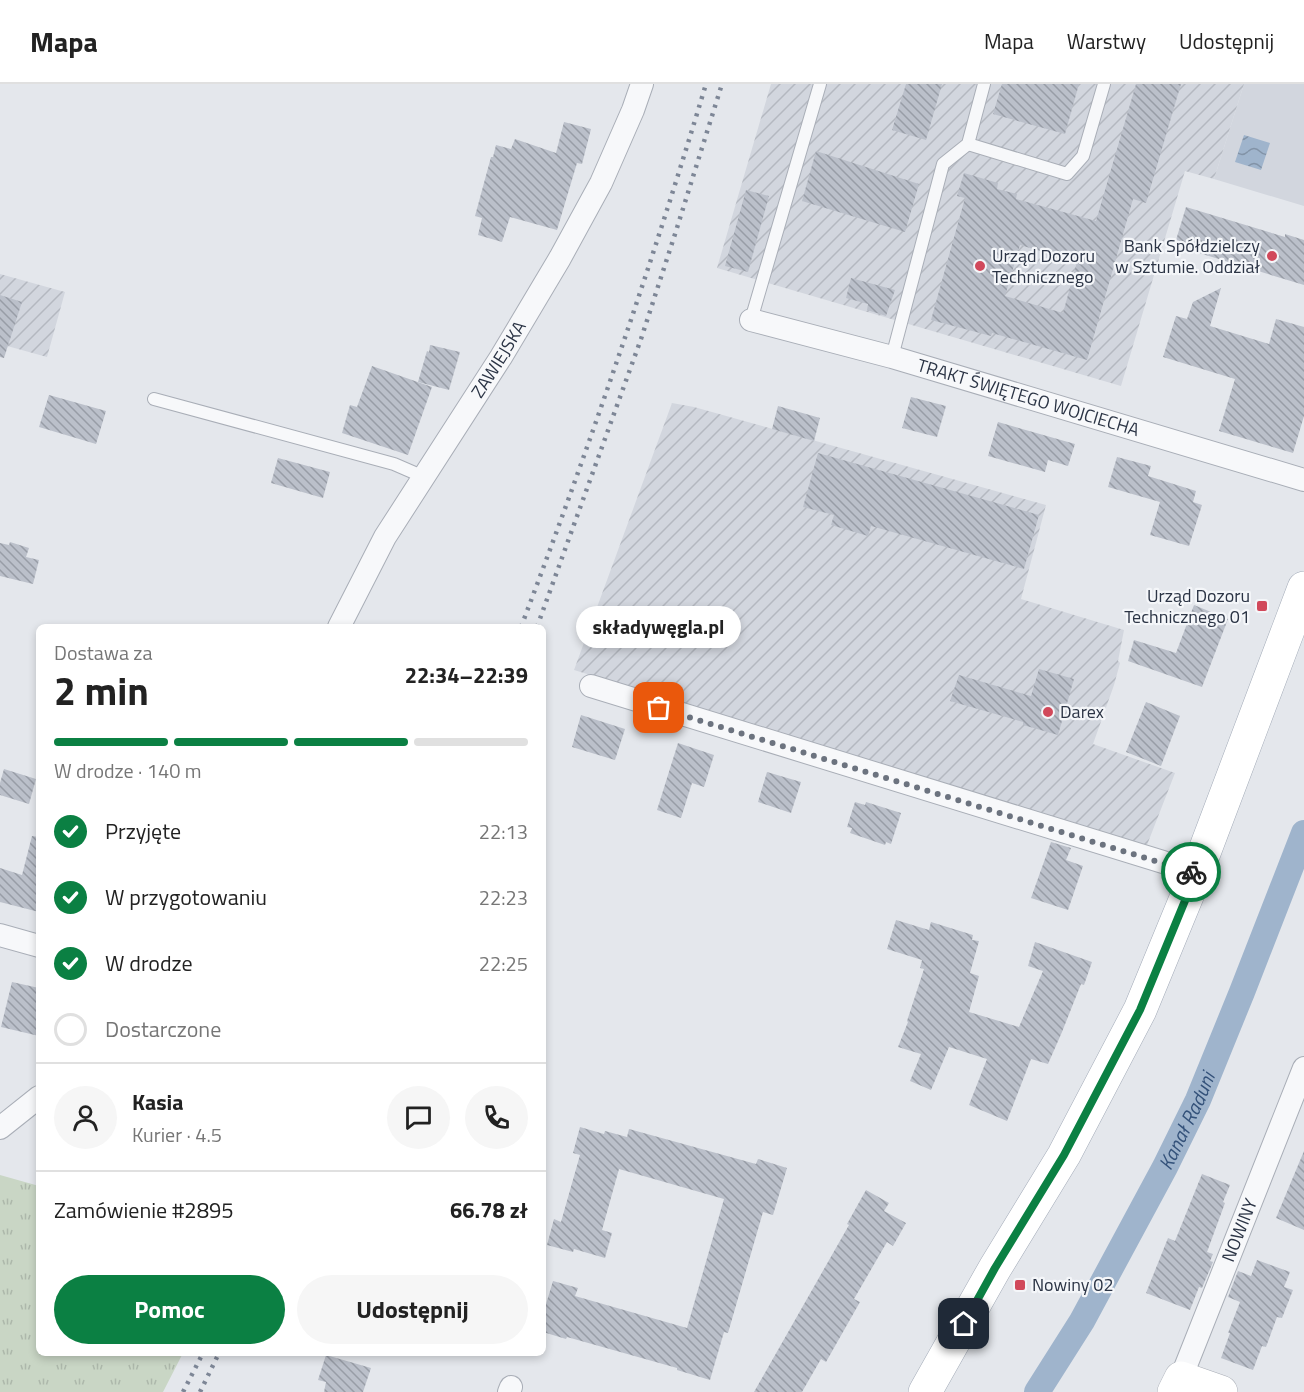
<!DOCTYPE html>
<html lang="pl">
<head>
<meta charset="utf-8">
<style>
  :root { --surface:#fff; --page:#f6f6f6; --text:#222; --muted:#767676; --line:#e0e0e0; --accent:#0b8043 }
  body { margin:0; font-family:"Titillium Web",sans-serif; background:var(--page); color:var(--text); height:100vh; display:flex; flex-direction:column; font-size:22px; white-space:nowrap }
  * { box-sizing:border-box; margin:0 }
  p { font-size:20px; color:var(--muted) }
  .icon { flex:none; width:33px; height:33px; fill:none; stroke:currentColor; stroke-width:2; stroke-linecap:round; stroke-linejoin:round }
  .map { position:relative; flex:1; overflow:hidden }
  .panel { position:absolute; left:36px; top:540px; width:510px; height:732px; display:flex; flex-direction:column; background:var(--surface); border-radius:9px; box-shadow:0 3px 9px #0003 }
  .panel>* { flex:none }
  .pin { position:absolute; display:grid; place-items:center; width:51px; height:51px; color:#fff; margin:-26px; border-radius:12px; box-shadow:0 3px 9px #0006 }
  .courier { position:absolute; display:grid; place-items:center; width:60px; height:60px; margin:-30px; border:4px solid #0b8043; border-radius:50%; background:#fff; color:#222; box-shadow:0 2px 8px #0007 }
  .bubble { position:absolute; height:42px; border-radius:21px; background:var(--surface); box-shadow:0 3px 9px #0003; font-size:20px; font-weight:700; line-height:42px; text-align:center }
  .summary em { font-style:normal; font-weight:700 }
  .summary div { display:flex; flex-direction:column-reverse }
  .summary { display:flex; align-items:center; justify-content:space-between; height:102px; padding:0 18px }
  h1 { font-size:39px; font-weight:700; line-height:45px }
  .bar { display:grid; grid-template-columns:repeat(4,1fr); gap:9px 6px; align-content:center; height:72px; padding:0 18px }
  .bar i { height:8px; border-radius:4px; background:var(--line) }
  .bar .selected { background:var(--accent) }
  .bar p { grid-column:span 4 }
  .line { display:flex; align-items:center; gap:15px; padding:0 18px; border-top:2px solid var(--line) }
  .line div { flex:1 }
  .round { display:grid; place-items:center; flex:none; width:63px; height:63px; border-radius:32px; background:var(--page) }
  ol { padding:0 18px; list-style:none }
  li { display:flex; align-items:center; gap:18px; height:66px }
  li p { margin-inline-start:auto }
  li .icon { padding:6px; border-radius:50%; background:var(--accent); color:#fff; stroke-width:4 }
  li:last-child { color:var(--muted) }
  li i { width:33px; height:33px; border:3px solid var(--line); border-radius:50% }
  .primary-button { display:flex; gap:12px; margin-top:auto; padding:12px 18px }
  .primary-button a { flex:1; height:69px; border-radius:36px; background:var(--accent); color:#fff; font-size:24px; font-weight:700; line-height:69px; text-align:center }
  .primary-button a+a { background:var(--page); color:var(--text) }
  header { display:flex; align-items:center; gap:36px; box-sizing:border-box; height:84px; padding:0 30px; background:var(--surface); border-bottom:2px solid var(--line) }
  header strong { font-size:28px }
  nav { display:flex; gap:33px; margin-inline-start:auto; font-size:21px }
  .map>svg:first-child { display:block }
  .built { fill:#d2d6de }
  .industrial { fill:url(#industrial-furrows) }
  .grass { fill:url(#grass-tufts) }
  .water { fill:url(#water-waves) }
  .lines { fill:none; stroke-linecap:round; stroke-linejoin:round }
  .canal { stroke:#9fb4cc; stroke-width:26 }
  .building { fill:url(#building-back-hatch); fill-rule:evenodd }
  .lane-casing { stroke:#a9aeb7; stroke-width:14 }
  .street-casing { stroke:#a9aeb7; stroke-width:24 }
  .secondary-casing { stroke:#a9aeb7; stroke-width:34 }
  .primary-casing { stroke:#a3abb8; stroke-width:34 }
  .lane { stroke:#f7f8fa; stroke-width:12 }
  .street { stroke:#f7f8fa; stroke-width:22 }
  .secondary { stroke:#fff; stroke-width:33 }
  .primary { stroke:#fff; stroke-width:33 }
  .rail { stroke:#7d8696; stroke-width:4.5; stroke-dasharray:3 6; stroke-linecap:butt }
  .done { stroke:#6c737f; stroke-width:6; stroke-dasharray:0 10.8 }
  .route { stroke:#0b8043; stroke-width:8 }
  .poi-dot { fill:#d1495b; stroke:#f4f6f9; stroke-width:2 }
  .labels { text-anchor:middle; stroke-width:4.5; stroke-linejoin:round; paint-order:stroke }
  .poi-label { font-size:18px; fill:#2b3445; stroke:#f4f6f9; text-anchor:start }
  .street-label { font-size:18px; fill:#2b3445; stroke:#f4f6f9 }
  .water-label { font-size:20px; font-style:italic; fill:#34527a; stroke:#f4f6f9 }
</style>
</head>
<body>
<header>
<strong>Mapa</strong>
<nav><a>Mapa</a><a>Warstwy</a><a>Udostępnij</a></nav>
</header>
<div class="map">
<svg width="1304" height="1308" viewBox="0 0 1304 1308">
  <defs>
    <pattern id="industrial-furrows" width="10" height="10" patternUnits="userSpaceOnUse" patternTransform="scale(1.5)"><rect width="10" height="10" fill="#d2d6de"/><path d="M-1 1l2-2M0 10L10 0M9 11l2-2" fill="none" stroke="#b4b8c0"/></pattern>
    <pattern id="grass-tufts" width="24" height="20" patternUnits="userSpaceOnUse" patternTransform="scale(1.5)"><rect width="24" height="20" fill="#c9d6c5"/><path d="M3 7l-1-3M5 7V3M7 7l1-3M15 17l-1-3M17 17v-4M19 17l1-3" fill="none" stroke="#adb8ab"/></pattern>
    <pattern id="water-waves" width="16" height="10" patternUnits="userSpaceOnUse" patternTransform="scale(1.5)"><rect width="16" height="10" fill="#9fb4cc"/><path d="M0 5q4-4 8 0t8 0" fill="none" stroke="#8293a7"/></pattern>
    <pattern id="building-back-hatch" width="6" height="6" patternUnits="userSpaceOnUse" patternTransform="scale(1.5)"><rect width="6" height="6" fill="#bbc0ca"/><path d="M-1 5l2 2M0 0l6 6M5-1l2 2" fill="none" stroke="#989da6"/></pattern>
  </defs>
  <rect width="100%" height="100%" fill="#e4e7ec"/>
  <path class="built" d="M1244,0h60v122l-90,-27z"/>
  <g class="industrial">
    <path d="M771,0h473l-30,95 -29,-8 -64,215 -404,-118z"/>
    <path d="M0,190l65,18 -18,65 -47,-13z"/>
    <path d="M672,319l22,4 352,98 -25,94 103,31 -6,31 2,2 -6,22 -21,59 82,29 -28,72 -573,-175z"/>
  </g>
  <path class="grass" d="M0,1091l39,11v167h144l-20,39h-163z"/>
  <path class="water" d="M1244,51l26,8 -9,27 -26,-8z"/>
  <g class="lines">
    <path class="canal" id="s1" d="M1037,1308l45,-71 83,-154 33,-67 44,-108 62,-159"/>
  </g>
  <g class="building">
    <path d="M906,0h36l-16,56 -34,-10z"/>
    <path d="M1002,0h77l-14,50 -72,-20z"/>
    <path d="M1136,0h45l-35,119 -13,-4 -46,161 -95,-27 -1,3 -60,-16 34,-122 -8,-2 7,-23 34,10 -1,6 20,5 -1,5 80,22zM1020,161l57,17 -14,51 -58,-17z"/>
    <path d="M564,38l27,7 -9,35 -5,-1 -20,67 -47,-13 -8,25 -24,-7 4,-17 -7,-2 16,-59h2l3,-12 15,4 4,-10 41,14z"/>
    <path d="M816,67l103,33 -14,48 -103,-31z"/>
    <path d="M746,106l23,6 -21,76 -23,-6z"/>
    <path d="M1186,123l99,30v-3l19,6v45l-118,-36 2,-5 -12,-4z"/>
    <path d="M851,194l44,12 -9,26 -19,-6 1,-6 -22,-6z"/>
    <path d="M1221,204l-11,38 59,18 7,-25 28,8v89l-11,37 -74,-22 16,-52 -72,-22 13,-41 11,3 6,-17z"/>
    <path d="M0,211l22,7 -18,56 -4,-1z"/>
    <path d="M430,261l30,7 -11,38 -31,-8 9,-31 2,1z"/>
    <path d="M372,282l60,21 -24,68 -66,-22 8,-28 7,2z"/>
    <path d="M49,311l57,16 -10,33 -57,-17z"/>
    <path d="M911,313l35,9 -9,31 -35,-9z"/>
    <path d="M778,322l42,12 -6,23 -42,-12z"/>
    <path d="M998,338l77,22 -7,22 -20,-6 -3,12 -57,-16z"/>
    <path d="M818,369l221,62 -15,54 -153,-43 -3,10 -37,-11 3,-10 -31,-8z"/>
    <path d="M1117,373l34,9 -3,10 48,15 -3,11 9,3 -13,41 -39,-11 10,-33 -52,-15z"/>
    <path d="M278,374l52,14 -7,26 -52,-15z"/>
    <path d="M10,458l19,6 -3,9 13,3 -6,24 -33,-8v-33l9,2z"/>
    <path d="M1194,521l34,14 -26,68 -74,-26 6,-21 42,13z"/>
    <path d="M1039,585l35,10 -16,56 -35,-10v-3l-73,-21 9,-26 72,21z"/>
    <path d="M1146,618l34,14 -19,50 -35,-14z"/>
    <path d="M581,631l44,14 -10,31 -43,-13z"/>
    <path d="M678,659l36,12 -10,32 -12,-4 -11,35 -24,-8z"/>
    <path d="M4,685l32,10 -7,25 -29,-9v-12z"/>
    <path d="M767,688l34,10 -10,31 -33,-11z"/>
    <path d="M855,718l10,3 1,-3 35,11 -10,31 -5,-2 -1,3 -35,-12 2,-5 -5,-1z"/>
    <path d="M32,752l7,1v75l-39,-10v-34l22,7z"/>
    <path d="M1051,758l20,6 -5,12 17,6 -15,44 -37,-12z"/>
    <path d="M896,836l33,10 2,-8 42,13 -1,5 7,1 -9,32 9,3 -10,36 50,15 24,-56 -15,-5 7,-24 57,20 -8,23 -3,-1 -19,48 -14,32 -17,-5 -24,62 -38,-16 18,-46 -38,-12 -18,43 -21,-9 11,-27 -23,-7 10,-25 -1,-1 17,-52 -4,-1 2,-8 -35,-11z"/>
    <path d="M12,898l27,6v48l-38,-9z"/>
    <path d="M580,1043l24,7 1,-3 22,6 2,-8 127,35 2,-5 29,9 -14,47 -10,-3 -35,121 -4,-1 -14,48 -33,-10v-2l-110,-31 -1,2 -23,-7v-18l10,-33 25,7 -3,8 112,32 37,-129 -105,-30 -17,61 10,3 -7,25 -31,-9 -1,3 -26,-7 7,-26 7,3 19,-67 -7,-2z"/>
    <path d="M1304,1067v79l-28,-12z"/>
    <path d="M1202,1090l28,11 -7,17 2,1 -18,49 6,2 -3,7 3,1 -11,26 -3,-1 -9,23 -44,-17 22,-55 7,3z"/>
    <path d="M866,1106l23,13 -5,8 22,12 -13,23 -6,-4 -33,57 6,3 -34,60 -5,-3 -19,33h-48l95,-167 -2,-1z"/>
    <path d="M1257,1176l33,12 -6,15 9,3 -11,28 -5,-1 -11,30 -4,-1 -9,24 -32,-12 9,-25h-2l12,-31 -12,-5 10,-26 13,5z"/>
    <path d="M326,1271l45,13 -8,24h-39l2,-10 -8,-2z"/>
  </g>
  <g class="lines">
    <g class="lane-casing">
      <g id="lane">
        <path d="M968,60l99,30 16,-18 21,-72"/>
        <path d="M751,236l69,-236"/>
        <path d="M892,273l51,-193 25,-20 16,-60"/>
        <path d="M154,315l240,65 30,13"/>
      </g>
    </g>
    <g class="street-casing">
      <g id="street">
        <path id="s2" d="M751,236l141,37 412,123"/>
        <path id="s3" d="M339,543l46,-90 116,-180 59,-99 41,-75 32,-73 9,-26"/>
        <path d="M591,602l572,176 33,12"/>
        <path d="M0,851l39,11"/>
        <path d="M0,1044l39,-31"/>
        <path id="s4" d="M1181,1294l123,-310"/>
        <path d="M509,1308l2,-5"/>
      </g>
    </g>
    <g class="secondary-casing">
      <path id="secondary" d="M1174,1308l7,-14 40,14"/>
    </g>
    <g class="primary-casing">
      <path id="primary" d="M925,1308l70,-124 69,-113 76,-145 56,-136 108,-286"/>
    </g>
    <use href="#lane" class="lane"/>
    <use href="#street" class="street"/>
    <use href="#secondary" class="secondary"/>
    <use href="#primary" class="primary"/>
    <g class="rail">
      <path d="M521,543c68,-179 130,-360 185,-543"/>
      <path d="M537,543l104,-288 35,-108 46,-147"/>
      <path d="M183,1308l20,-39"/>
      <path d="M200,1308l19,-39"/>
    </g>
  </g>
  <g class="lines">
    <path class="done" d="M659,624l532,164"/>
    <path class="route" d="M964,1240l31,-56 69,-113 76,-145 56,-136 -5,-2"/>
  </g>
  <g class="poi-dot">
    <circle cx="1272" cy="172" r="6"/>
    <circle cx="980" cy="182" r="6"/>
    <rect x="1256" y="516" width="12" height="12" rx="3"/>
    <circle cx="1048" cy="628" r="6"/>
    <rect x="1014" y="1195" width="12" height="12" rx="3"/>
  </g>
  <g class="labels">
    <g class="poi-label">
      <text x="1260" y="168" text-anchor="end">Bank Spółdzielczy<tspan x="1260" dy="21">w Sztumie. Oddział</tspan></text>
      <text x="992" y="178">Urząd Dozoru<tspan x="992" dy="21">Technicznego</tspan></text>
      <text x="1250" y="518" text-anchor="end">Urząd Dozoru<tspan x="1250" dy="21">Technicznego 01</tspan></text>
      <text x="1060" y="634">Darex</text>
      <text x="1032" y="1207">Nowiny 02</text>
    </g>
    <g class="street-label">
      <text dy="6" stroke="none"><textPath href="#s3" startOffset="312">ZAWIEJSKA</textPath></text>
      <text dy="6" stroke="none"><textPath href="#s2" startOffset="288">TRAKT ŚWIĘTEGO WOJCIECHA</textPath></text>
      <text dy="6" stroke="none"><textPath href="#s4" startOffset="159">NOWINY</textPath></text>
    </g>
    <g class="water-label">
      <text dy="7" stroke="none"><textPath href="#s1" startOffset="310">Kanał Raduni</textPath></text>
    </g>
  </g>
</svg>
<div class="pin" style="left:659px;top:624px;background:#ea580c"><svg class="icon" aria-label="bag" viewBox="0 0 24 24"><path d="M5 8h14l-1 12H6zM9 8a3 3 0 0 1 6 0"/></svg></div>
<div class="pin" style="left:964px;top:1240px;background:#1f2937"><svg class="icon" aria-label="home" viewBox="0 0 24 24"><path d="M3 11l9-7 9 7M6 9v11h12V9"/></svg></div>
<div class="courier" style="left:1191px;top:788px"><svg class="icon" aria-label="bike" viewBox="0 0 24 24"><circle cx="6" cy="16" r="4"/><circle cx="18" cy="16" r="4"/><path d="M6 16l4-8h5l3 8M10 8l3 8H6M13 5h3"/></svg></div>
<div class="bubble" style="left:576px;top:522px;width:165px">składywęgla.pl</div>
<section class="panel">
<div class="summary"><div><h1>2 min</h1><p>Dostawa za</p></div><em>22:34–22:39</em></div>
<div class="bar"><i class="selected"></i><i class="selected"></i><i class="selected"></i><i></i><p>W drodze · 140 m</p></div>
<ol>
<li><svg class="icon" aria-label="check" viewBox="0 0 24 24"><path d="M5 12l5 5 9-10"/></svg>Przyjęte<p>22:13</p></li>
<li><svg class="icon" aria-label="check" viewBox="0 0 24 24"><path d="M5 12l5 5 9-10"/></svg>W przygotowaniu<p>22:23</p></li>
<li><svg class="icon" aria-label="check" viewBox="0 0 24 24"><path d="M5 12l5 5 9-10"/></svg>W drodze<p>22:25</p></li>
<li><i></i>Dostarczone</li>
</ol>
<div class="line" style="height:108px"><a class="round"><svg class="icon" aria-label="person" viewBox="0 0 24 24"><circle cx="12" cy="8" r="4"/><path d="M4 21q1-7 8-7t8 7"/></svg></a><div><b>Kasia</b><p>Kurier · 4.5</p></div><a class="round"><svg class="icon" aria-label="chat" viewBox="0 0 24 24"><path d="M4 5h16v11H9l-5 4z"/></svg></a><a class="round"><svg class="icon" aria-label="phone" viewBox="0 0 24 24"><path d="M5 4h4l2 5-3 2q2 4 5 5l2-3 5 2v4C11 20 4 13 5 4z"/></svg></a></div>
<div class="line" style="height:78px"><div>Zamówienie #2895</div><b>66.78 zł</b></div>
<div class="primary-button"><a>Pomoc</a><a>Udostępnij</a></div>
</section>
</div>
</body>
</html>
